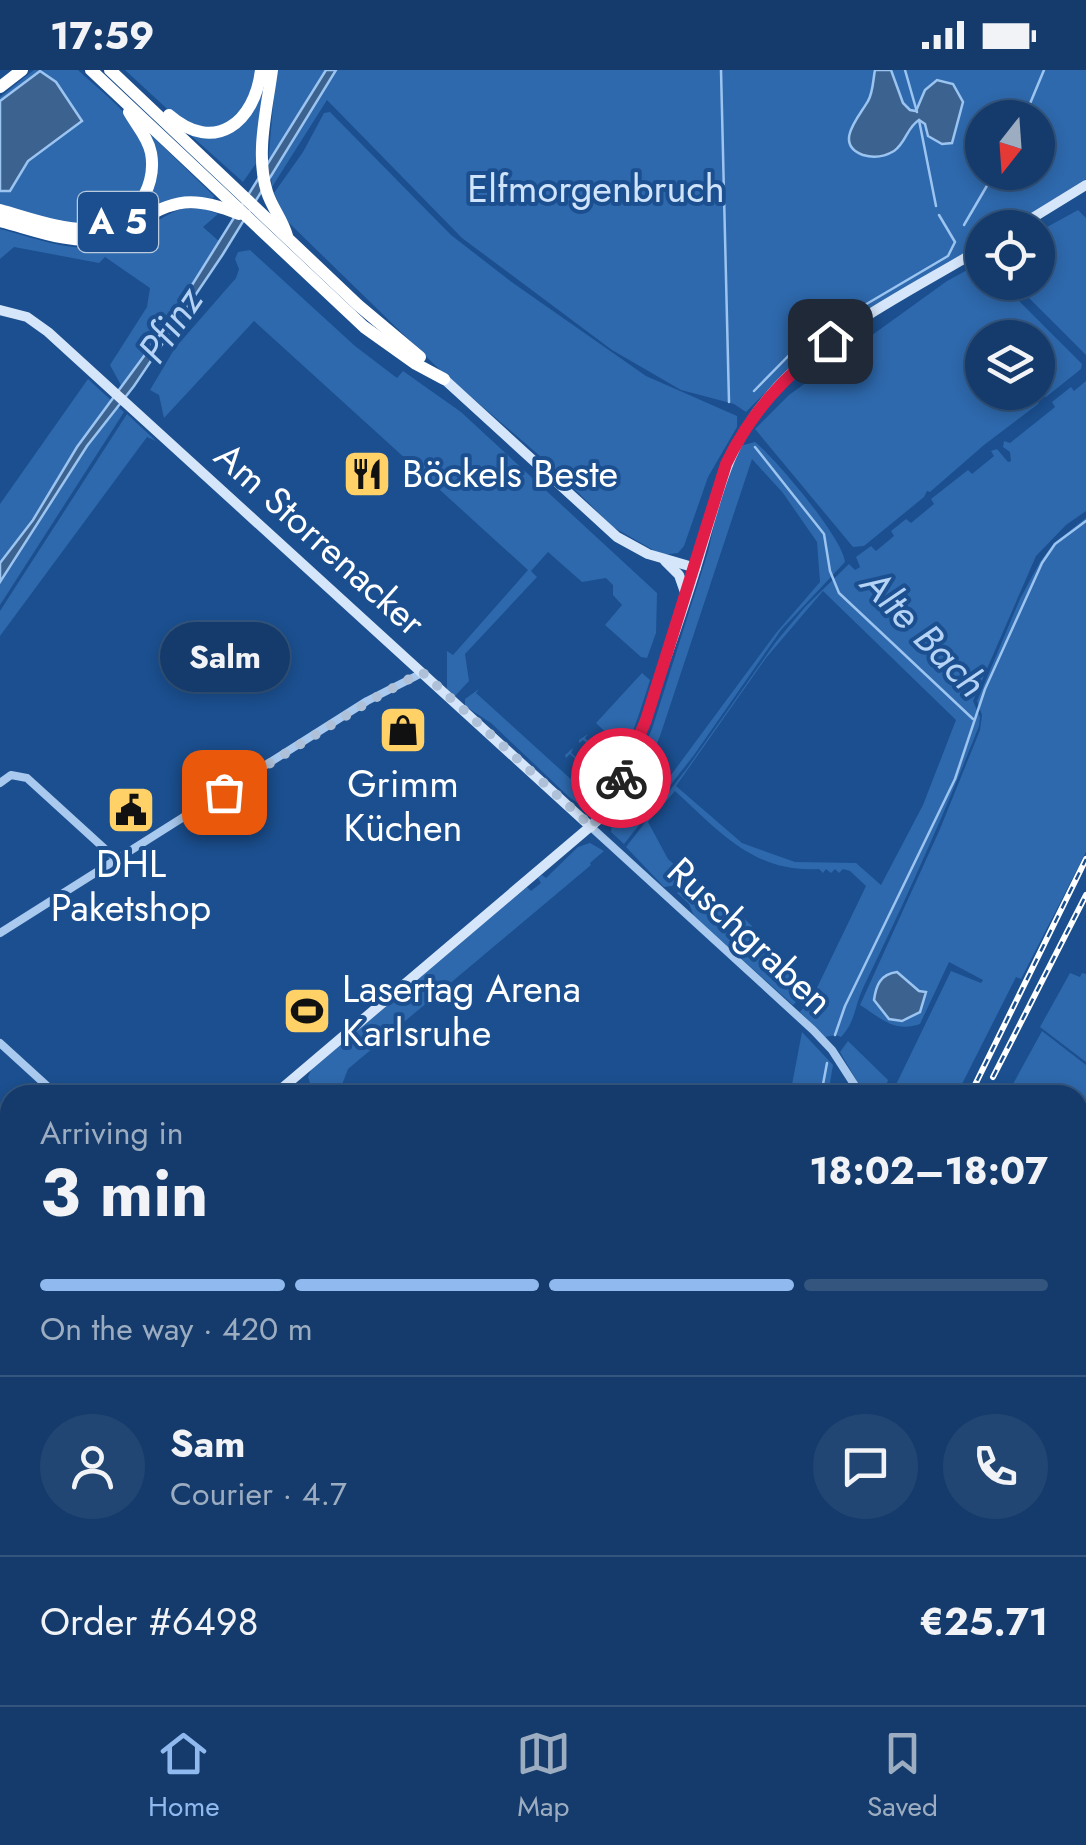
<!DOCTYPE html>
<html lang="en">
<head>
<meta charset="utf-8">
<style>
  :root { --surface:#143b6b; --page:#214673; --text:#f1f3f6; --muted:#9dadc1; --line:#33557e; --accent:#90b9f0 }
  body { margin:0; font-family:Jost,sans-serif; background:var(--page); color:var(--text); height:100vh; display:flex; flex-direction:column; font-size:38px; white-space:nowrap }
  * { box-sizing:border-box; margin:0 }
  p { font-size:32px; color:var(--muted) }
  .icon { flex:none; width:55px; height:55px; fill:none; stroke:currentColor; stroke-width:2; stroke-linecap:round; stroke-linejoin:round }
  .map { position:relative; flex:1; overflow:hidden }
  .side { position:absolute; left:0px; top:1015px; width:1088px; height:620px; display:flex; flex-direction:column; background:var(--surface); border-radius:30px 30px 0 0; box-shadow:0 5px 15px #0003,0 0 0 2px var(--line) }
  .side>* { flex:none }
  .needle { width:65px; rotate:197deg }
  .controls { position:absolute; left:965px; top:30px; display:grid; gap:20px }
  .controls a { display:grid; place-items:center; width:90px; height:90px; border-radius:50%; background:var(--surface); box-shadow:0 5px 15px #0003,0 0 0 2px var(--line); font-size:50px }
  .pin { position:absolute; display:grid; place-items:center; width:85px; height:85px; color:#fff; margin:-42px; border-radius:20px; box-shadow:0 5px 15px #0006 }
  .courier { position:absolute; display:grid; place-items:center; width:100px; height:100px; margin:-50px; border:8px solid #e11d48; border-radius:50%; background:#fff; color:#222; box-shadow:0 2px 12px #0007 }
  .bubble { position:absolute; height:70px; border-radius:35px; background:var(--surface); box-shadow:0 5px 15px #0003,0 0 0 2px var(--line); font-size:32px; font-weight:700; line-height:70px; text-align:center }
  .summary em { font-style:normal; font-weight:700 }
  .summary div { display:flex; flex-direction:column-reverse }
  .summary { display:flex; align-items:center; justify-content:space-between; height:170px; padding:0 40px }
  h1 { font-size:65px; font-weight:700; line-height:75px }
  .bar { display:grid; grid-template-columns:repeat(4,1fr); gap:15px 10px; align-content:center; height:120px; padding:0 40px }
  .bar i { height:12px; border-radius:8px; background:var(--line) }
  .bar .current { background:var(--accent) }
  .bar p { grid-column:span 4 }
  .line { display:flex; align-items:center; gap:25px; padding:0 40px; border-top:2px solid var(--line) }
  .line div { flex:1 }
  .round { display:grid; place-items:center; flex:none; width:105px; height:105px; border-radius:52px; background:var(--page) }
  .status { display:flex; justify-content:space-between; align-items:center; height:70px; padding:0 50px; background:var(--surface); direction:ltr }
  .status svg { height:28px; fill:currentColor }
  .dock { display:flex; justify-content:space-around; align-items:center; height:140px; border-top:2px solid var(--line); background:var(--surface); font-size:28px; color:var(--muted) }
  .dock a { display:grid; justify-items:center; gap:5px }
  .dock .current { color:var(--accent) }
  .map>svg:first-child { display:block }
  .green { fill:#2e69ad; fill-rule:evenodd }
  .water { fill:#3c6290; stroke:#9cc4f0; stroke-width:2.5 }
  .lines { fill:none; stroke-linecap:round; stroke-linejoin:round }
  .stream { stroke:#9cc4f0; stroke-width:2.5 }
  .street { stroke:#a9c9ee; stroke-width:8 }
  .secondary { stroke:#d6e6fa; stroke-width:10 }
  .highway { stroke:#fff; stroke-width:12 }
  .tram { stroke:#fff; stroke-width:2.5 }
  .rail-casing { stroke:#fff; stroke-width:6 }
  .rail { stroke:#1b4f8f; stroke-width:2.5; stroke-dasharray:8; stroke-linecap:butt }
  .secondary-bridge { stroke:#d6e6fa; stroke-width:10 }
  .done { stroke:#afc1d8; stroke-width:10; stroke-dasharray:0 18 }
  .route { stroke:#e11d48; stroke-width:12 }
  .labels { text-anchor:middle; stroke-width:8; stroke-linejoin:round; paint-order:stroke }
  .shield { fill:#1b4f8f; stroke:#bbcadd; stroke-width:2.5 }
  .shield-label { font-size:35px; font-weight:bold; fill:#fff }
  .park-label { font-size:38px; fill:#cfe3fa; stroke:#1b4f8f }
  .poi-label { font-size:38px; fill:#fff; stroke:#1b4f8f; text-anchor:start }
  .street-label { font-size:38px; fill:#fff; stroke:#1b4f8f }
  .water-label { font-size:40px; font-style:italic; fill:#b5d3f5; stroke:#1b4f8f }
</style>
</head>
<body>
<div class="status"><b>17:59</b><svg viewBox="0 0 49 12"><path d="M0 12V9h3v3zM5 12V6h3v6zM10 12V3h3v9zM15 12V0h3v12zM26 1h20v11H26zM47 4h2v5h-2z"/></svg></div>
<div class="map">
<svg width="1086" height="1635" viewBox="0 0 1086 1635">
  <rect width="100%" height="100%" fill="#1b4f8f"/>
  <g class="green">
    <path d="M34,0h44c21,20 51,41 64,68 21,46 -20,91 -66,86 -25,-2 -51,-12 -76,-18v-109z"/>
    <path d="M125,0h133l-7,31 -24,24 -20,3 -30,-10z"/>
    <path d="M276,0h599l-5,29 -12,15 49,23 4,-12 8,-5 6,4v-34l-9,21c-17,-3 -19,-26 -25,-41h195v109l-77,48 -27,1v15l-154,94 -34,26 -48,49 -12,-8 -53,-14 -69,-40 -150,-112 -135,-138 -55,87 -3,-33zM982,48h56v54h-56z"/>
    <path d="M263,18l-6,74 -14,20 -56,-50 32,3z"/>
    <path d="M330,42l121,123 62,48 133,93 91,40v11l-29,50 -24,69 -6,7 -16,2 -49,-28 -65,-64 -107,-92 -155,-151 -12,-27 29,-41 21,-39z"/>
    <path d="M147,61l67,65 -1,3 -23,-3 -74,35 -27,2 60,-39z"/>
    <path d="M181,139h24l13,5 -15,13 18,16 -98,146 -13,-24 37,-58 3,-19 -45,-31 -6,6 -85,-16 -14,12v-30c36,9 81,28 118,14 23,-8 40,-26 63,-34z"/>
    <path d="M1078,140l8,8v137l-72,-72 24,-1v-50z"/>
    <path d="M250,180l105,96 42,32 6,-7 58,41 196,181 -1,40 -9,25 -6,-1 -36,-32 17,-20 -9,-10v-10l-7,-7 -24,4 -34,-30 -17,19 6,6 -72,77 4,27 -15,16 -7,-7v-39l6,4 75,-85 -274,-249 -90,97 -5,-23 -9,-5 25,-42 61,-70 3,-9 -4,-10 3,-7z"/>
    <path d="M982,192v20l19,1 81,81 -1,5 -35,28 -5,-2 -3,9 -54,41 -54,47 -3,-1 -3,6 -60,49 -11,1 -98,-118 34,-34 158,-114zM982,268h56v54h-56z"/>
    <path d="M88,309l25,23c-41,52 -73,109 -113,162v-60z"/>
    <path d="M1086,311v130l-20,14 -30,31 -63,145 7,16 -1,9c-35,89 -74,176 -116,262 -8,17 -8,35 -22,49l-5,-2 -11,2 -25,-25 13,-16 53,-110 -16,-15 -7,-2 -4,4 -4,-4 -4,4 -5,-4 -3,4 -4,-4c-65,4 -99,-37 -144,-78l-27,31 20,37 16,14 -12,13 -8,1 -38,-40 62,-80 87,-124 30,-36 44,-43 6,6 5,-3 -4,-10 15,-11 5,5 18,-15 -3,-5 15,-12 5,4 23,-19 -3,-5 37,-29 4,4 22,-18 -3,-5 6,-2 11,13 3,-1 -1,-9 -7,-5 1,-6 6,2 45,-36 -3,-5 19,-15 3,4zM823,521l133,129 -33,85 -42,80 -25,-22 -61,-1 -53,-19 -66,-57 90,-128z"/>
    <path d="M118,337l6,5 -124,193v-23l7,-12 80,-124z"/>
    <path d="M127,344l29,27 -9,-4 -147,199v-25z"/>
    <path d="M755,372c20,16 88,96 90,120l-64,68 -87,125 -70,89 -13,-12 2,-16 39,-87 56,-177 14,-64 18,-42zM752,389l31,34 34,49 3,40 -44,51 -139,188 -9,-10 32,-75z"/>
    <path d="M1086,448v334l-65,127 -5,-2 -54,107 6,3 -3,8h-74l60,-124 30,12 2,-3 -34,-18 -29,62c-26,9 -39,-6 -60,-19l80,-176 40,-99 2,-15 -5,-14 43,-102 20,-37 14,-19zM897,902l22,19 -17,30 -13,-2 -15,-19c2,-14 6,-26 23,-28z"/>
    <path d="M642,603l8,7c-7,23 -37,120 -59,125 -9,2 -16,-4 -22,-8l-78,-74 -26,-17v-7l14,-10 -3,4 108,98 11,-13 -25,-24 -4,4 -1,-3 8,-7 -2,5 27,24 11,-14 -26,-23 -4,3v-3l9,-6 -3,4 22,20 12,-13 -23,-22z"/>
    <path d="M590,773l14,8 -14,12 1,2 -243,204 -10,26 -27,-9 -3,-9 4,-9 215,-181 4,4 10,-8 -3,-5 4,-3 4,3 32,-31z"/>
    <path d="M696,805l3,2 -4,5 35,34 6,-5 16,15 -4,6 35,32 -3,4 22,13 -2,3 7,7 -14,14 -99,-89 -5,-12 -12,-11z"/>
    <path d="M1070,903l10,4 2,-4 4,1v88l-46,-35z"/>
    <path d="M1042,961l44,34v320l-8,-9v-281h-71z"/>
    <path d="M802,962l31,33 -5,30h-38z"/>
    <path d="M848,971l40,39 -5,15h-18l-25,-43z"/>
    <path d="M10,1445v180h30l-4,10 -6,-4 -14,4 -16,-18v-165z"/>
  </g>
  <g class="water">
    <path d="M326,0h10l-113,184 -89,132 -47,60 -87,136v-19l33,-43 44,-73 92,-125z"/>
    <path d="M875,0h16l12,33 7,7 6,1 9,-21 12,-10 16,4 10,18 -11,41 -10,1 -14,-8 -3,-12 -6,-4c-12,7 -13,23 -25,31 -10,6 -21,7 -31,4 -30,-11 -4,-38 5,-54 5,-8 5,-21 7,-31z"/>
    <path d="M40,1l16,11 26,39 -54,40 -18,30h-10v-90z"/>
    <path d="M897,902l22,19 7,1 -6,20 -18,9 -13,-2 -15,-19c2,-14 6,-26 23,-28z"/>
  </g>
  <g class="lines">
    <g class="stream">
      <path d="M721,0l8,332"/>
      <path d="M905,0l12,42"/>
      <path d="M1024,48l20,-48"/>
      <path d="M919,50l17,86"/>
      <path d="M964,155l31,-53"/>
      <path d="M754,321l48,-49 146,-86 7,-14 -16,-27"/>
      <path d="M755,377l69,87 6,37 9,22 134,126"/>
      <path d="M835,965l10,-29 110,-227 30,-90 57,-126 13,-19 31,-23"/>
      <path d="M821,1025l6,-32"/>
      <path d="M210,1635l8,-10"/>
    </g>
    <g class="street">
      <path d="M0,713l11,-8 16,3 90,82"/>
      <path d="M591,757l222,203 19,20 29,45"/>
      <path d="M0,863l367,-232 55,-28"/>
      <path d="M0,973l57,52"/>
      <path d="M1078,1419l8,14"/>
      <path d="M458,1625l8,10"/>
      <path d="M91,1635l8,-10"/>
      <path d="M409,1635l11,-10"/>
      <path d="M628,1635l15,-10"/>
      <path d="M646,1635l2,-10"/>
      <path d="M719,1635l21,-10"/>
      <path d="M865,1635l4,-10"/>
      <path d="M963,1635l4,-10"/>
    </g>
    <g class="secondary">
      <path d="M1016,158l70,-43"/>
      <path d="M0,240l27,7 21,15 543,495"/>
      <path d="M444,309l173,158 31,17 48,14"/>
      <path d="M665,491l14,14 7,20"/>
      <path d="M274,1025l324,-275c32,-45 48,-101 65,-153 13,-38 27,-77 38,-116 18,-60 27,-108 70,-157 53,-62 142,-104 211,-146"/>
      <path d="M0,1255l10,-8"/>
      <path d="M1078,1510l8,18"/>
    </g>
    <g class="highway">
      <path d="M91,0l273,257 52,37 28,15"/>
      <path d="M110,0l248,235 62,52"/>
      <path d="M272,0c-5,39 -17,84 -5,122 5,16 16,28 20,44"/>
      <path d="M0,17l22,-17"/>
      <path d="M169,45c46,40 86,7 92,-45"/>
      <path d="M0,140c29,8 61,20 91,19 39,-2 67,-39 60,-76 -3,-16 -15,-28 -22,-41"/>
      <path d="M0,151c32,8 68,23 101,18 15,-2 29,-11 42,-20 35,-23 59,-20 96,-5"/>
    </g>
    <g class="tram">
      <path d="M1078,1457l8,-4"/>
      <path d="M699,1635l17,-10"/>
    </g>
    <g class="rail-casing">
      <g id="rail">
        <path d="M993,1007l93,-182"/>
        <path d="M970,1025l116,-236"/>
        <path d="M670,1635l5,-10"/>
      </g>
    </g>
    <use href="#rail" class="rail"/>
    <path class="secondary-bridge" d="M668,1635l22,-10"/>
  </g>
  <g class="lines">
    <path class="done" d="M224,722l144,-90 54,-30 170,155 29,-49"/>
    <path class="route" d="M621,708l25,-58 80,-256c25,-52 59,-88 104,-123"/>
  </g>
  <defs>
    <g id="restaurant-square" transform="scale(2.5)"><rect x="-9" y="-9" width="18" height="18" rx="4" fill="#ffd166" stroke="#1b4f8f"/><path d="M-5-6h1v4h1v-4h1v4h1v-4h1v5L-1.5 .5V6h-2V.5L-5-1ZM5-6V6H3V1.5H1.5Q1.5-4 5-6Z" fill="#111"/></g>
    <g id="shop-square" transform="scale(2.5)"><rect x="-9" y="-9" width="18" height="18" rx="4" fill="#ffd166" stroke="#1b4f8f"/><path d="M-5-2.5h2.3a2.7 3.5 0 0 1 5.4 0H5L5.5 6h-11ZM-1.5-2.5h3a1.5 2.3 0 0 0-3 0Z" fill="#111"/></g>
    <g id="civic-square" transform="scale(2.5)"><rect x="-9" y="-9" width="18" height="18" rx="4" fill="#ffd166" stroke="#1b4f8f"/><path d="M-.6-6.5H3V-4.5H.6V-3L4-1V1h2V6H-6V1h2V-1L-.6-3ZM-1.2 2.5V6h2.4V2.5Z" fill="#111"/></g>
    <g id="stadium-square" transform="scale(2.5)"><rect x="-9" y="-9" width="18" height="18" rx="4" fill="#ffd166" stroke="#1b4f8f"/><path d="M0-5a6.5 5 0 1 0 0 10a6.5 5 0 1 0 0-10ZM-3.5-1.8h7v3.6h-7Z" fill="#111"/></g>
  </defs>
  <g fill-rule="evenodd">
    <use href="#restaurant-square" x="367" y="404"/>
    <use href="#shop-square" x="403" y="660"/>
    <use href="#civic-square" x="131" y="740"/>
    <use href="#stadium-square" x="307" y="941"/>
  </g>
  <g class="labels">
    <rect class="shield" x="78" y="122" width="80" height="60" rx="8"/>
    <g class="shield-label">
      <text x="118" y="164">A 5</text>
    </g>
    <g class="park-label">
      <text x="596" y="132">Elfmorgenbruch</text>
    </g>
    <g class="poi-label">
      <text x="402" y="417">Böckels Beste</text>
      <text x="403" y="727" text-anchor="middle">Grimm<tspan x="403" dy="44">Küchen</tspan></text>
      <text x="131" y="807" text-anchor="middle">DHL<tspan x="131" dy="44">Paketshop</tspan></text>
      <text x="342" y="932">Lasertag Arena<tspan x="342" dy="44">Karlsruhe</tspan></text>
    </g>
    <g class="street-label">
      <text transform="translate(320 469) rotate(42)" y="13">Am Storrenacker</text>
      <text transform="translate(750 866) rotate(43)" y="13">Ruschgraben</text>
    </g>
    <g class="water-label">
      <text transform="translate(170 255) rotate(-56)" y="14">Pfinz</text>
      <text transform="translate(924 563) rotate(46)" y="14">Alte Bach</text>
    </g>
  </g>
</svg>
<div class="controls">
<a><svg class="needle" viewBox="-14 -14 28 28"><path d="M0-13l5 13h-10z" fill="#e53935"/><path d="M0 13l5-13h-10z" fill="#9dadc1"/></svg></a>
<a><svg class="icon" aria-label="locate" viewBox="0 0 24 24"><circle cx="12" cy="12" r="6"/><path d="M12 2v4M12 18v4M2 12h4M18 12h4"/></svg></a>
<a><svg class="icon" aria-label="layers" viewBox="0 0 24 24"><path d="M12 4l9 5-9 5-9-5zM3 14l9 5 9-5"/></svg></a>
</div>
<div class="pin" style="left:224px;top:722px;background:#ea580c"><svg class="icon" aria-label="bag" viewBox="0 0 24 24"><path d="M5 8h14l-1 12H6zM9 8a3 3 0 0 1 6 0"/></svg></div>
<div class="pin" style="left:830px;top:271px;background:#1f2937"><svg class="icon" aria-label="home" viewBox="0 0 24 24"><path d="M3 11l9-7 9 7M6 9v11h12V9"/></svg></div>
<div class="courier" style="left:621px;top:708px"><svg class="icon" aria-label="bike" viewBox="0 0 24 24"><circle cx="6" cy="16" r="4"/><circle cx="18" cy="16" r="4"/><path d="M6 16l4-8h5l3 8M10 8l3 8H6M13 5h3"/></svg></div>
<div class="bubble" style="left:160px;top:552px;width:130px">Salm</div>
<section class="side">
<div class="summary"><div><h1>3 min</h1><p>Arriving in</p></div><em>18:02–18:07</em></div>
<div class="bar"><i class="current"></i><i class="current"></i><i class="current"></i><i></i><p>On the way · 420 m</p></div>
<div class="line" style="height:180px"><a class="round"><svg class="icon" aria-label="person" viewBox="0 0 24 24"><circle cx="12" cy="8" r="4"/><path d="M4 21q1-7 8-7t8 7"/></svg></a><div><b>Sam</b><p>Courier · 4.7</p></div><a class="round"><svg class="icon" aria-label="chat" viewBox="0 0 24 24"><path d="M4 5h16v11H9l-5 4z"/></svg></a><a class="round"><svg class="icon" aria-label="phone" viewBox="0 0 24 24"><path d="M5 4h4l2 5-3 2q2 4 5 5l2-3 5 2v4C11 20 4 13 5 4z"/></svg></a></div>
<div class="line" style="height:130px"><div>Order #6498</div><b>€25.71</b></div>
</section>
</div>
<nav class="dock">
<a class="current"><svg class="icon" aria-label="home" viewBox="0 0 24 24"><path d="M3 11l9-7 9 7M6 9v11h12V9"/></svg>Home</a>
<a><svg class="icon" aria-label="map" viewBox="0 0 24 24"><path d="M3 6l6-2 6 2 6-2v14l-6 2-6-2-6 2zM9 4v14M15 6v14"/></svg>Map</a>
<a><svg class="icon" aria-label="saved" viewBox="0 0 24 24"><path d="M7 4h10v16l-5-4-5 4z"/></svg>Saved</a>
</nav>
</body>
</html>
